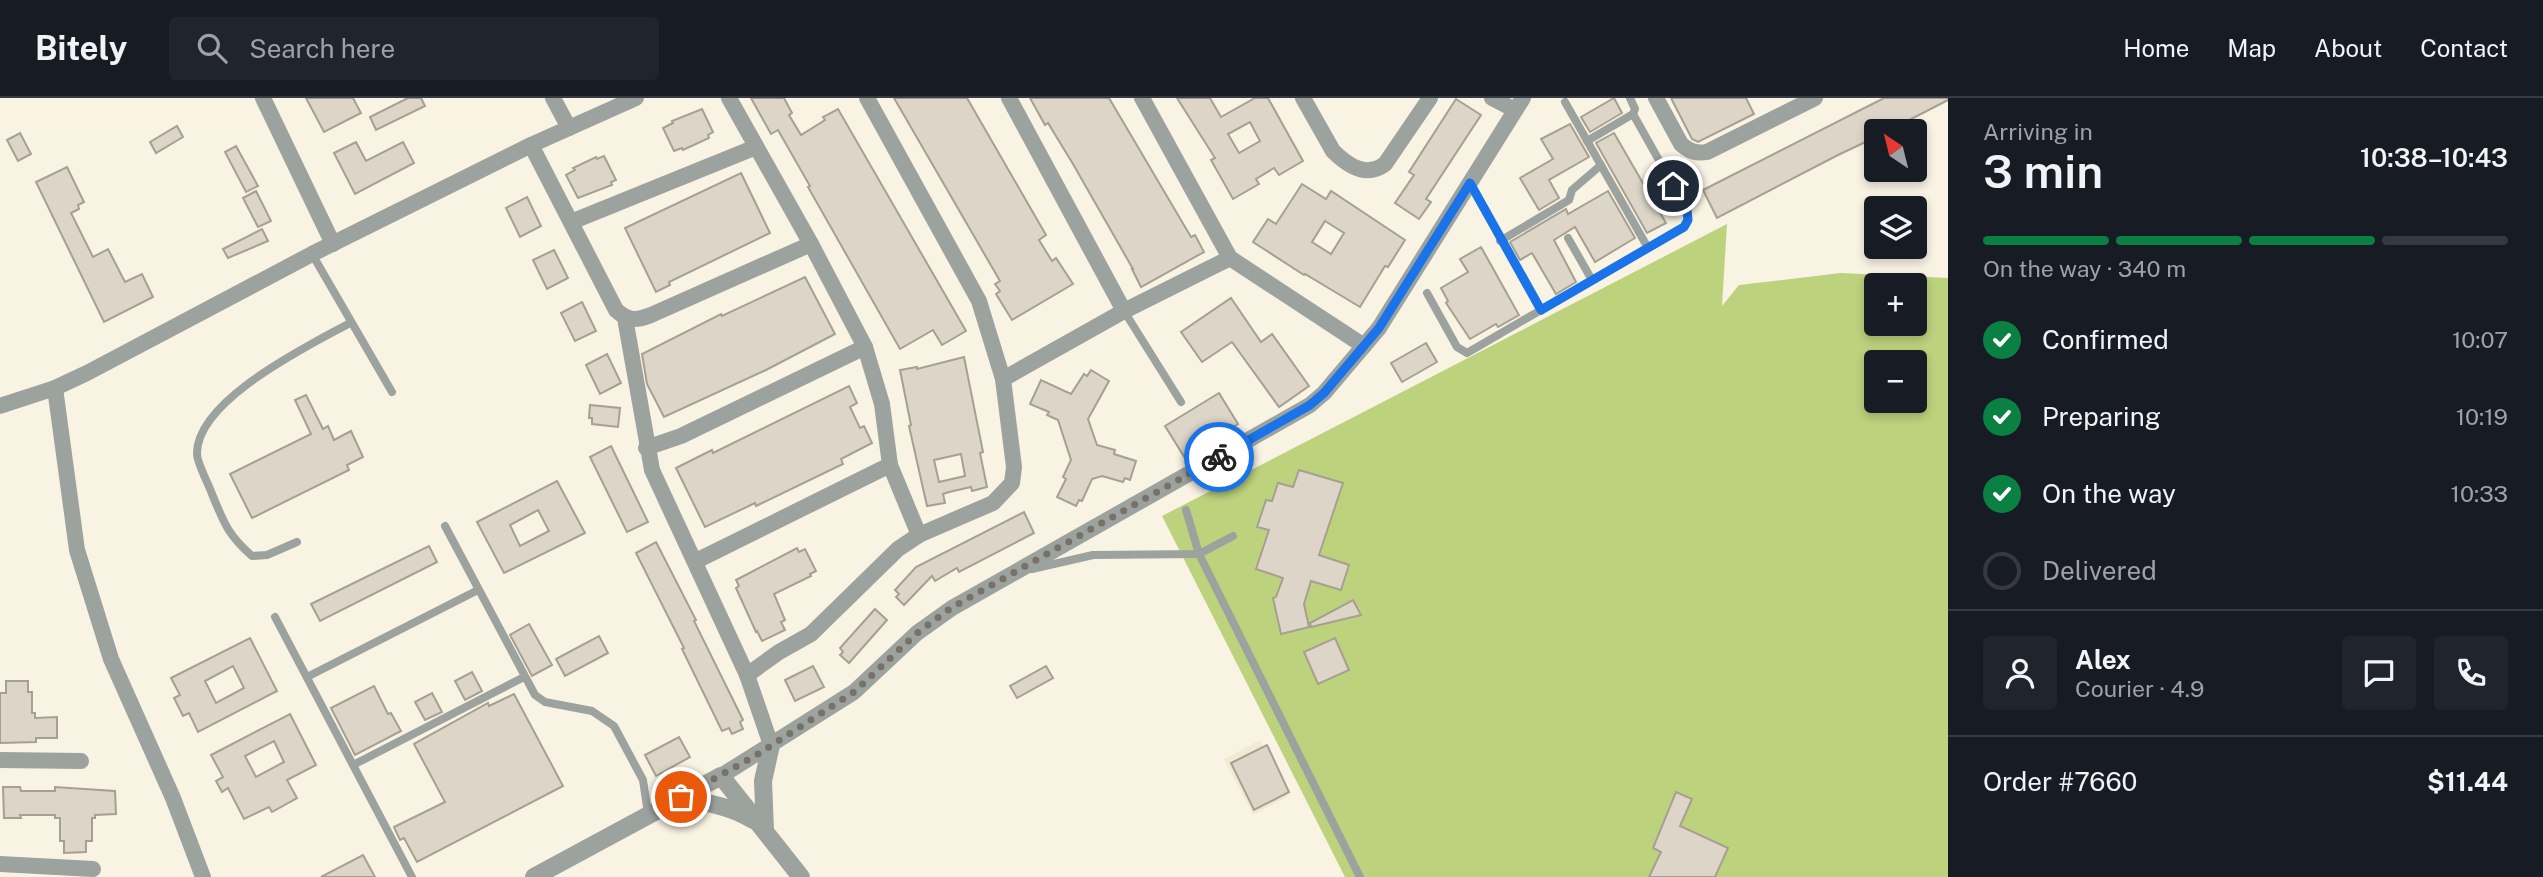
<!DOCTYPE html>
<html lang="en">
<head>
<meta charset="utf-8">
<style>
  :root { --surface:#171b24; --page:#20242c; --text:#f1f3f6; --muted:#9ea1a6; --line:#363941; --accent:#0b8043 }
  body { margin:0; font-family:"Public Sans",sans-serif; background:var(--page); color:var(--text); height:100vh; display:flex; flex-direction:column; font-size:26px; white-space:nowrap }
  * { box-sizing:border-box; margin:0 }
  p { font-size:23px; color:var(--muted) }
  .icon { flex:none; width:38px; height:38px; fill:none; stroke:currentColor; stroke-width:2; stroke-linecap:round; stroke-linejoin:round }
  .map { position:relative; flex:1; overflow:hidden }
  .drawer { display:flex; flex-direction:column; background:var(--surface); width:595px }
  .drawer>* { flex:none }
  .needle { width:46px; rotate:325deg }
  .fabs { position:absolute; left:1864px; top:21px; display:grid; gap:14px }
  .fabs a { display:grid; place-items:center; width:63px; height:63px; border-radius:7px; background:var(--surface); box-shadow:0 4px 10px #0003; font-size:35px }
  .pin { position:absolute; display:grid; place-items:center; width:60px; height:60px; color:#fff; margin:-30px; border:4px solid #fff; border-radius:50%; box-shadow:0 2px 7px #0007 }
  .courier { position:absolute; display:grid; place-items:center; width:70px; height:70px; margin:-35px; border:5px solid #1a73e8; border-radius:50%; background:#fff; color:#222; box-shadow:0 2px 9px #0007 }
  .headline em { font-style:normal; font-weight:600 }
  .headline div { display:flex; flex-direction:column-reverse }
  .headline { display:flex; align-items:center; justify-content:space-between; height:119px; padding:0 35px }
  h1 { font-size:46px; font-weight:600; line-height:52px }
  .bar { display:grid; grid-template-columns:repeat(4,1fr); gap:10px 7px; align-content:center; height:84px; padding:0 35px }
  .bar i { height:9px; border-radius:5px; background:var(--line) }
  .bar .selected { background:var(--accent) }
  .bar p { grid-column:span 4 }
  .line { display:flex; align-items:center; gap:18px; padding:0 35px; border-top:2px solid var(--line) }
  .line div { flex:1 }
  .round { display:grid; place-items:center; flex:none; width:74px; height:74px; border-radius:7px; background:var(--page) }
  ol { padding:0 35px; list-style:none }
  li { display:flex; align-items:center; gap:21px; height:77px }
  li p { margin-inline-start:auto }
  li .icon { padding:7px; border-radius:50%; background:var(--accent); color:#fff; stroke-width:4 }
  li:last-child { color:var(--muted) }
  li i { width:38px; height:38px; border:4px solid var(--line); border-radius:50% }
  header { display:flex; align-items:center; gap:42px; box-sizing:border-box; height:98px; padding:0 35px; background:var(--surface); border-bottom:2px solid var(--line) }
  header strong { font-size:33px }
  nav { display:flex; gap:38px; margin-inline-start:auto; font-size:24px }
  .search { width:490px; height:63px; background:var(--page); display:flex; align-items:center; gap:18px; box-sizing:border-box; padding:0 24px; border-radius:7px; color:var(--muted); font-size:26px }
  main { display:flex; flex:1; min-height:0 }
  .map>svg:first-child { display:block }
  .built { fill:#f2e9d3 }
  .green { fill:#bcd27d; fill-rule:evenodd }
  .building { fill:#ddd6c8; stroke:#a6a092; stroke-width:2; fill-rule:evenodd }
  .lines { fill:none; stroke-linecap:round; stroke-linejoin:round }
  .service { stroke:#9ca29e; stroke-width:8 }
  .minor { stroke:#9ca29e; stroke-width:16 }
  .tertiary { stroke:#9ca29e; stroke-width:18 }
  .done { stroke:#767269; stroke-width:7; stroke-dasharray:0 12.6 }
  .route { stroke:#1a73e8; stroke-width:9 }
</style>
</head>
<body>
<header>
<strong>Bitely</strong>
<div class="search"><svg class="icon" aria-label="search" viewBox="0 0 24 24"><circle cx="10" cy="10" r="6"/><path d="M15 15l6 6"/></svg>Search here</div>
<nav><a>Home</a><a>Map</a><a>About</a><a>Contact</a></nav>
</header>
<main>
<div class="map">
<svg width="1948" height="779" viewBox="0 0 1948 779">
  <rect width="100%" height="100%" fill="#f9f3e4"/>
  <path class="built" d="M1260,642l29,56 -36,19 -29,-56z"/>
  <path class="green" d="M1727,126l-5,82 17,-21 102,-12 107,5v599h-603l-183,-361zM1876,187h38v39h-38zM1876,264h38v39h-38z"/>
  <g class="building">
    <path d="M306,0h47l8,15 -37,19z"/>
    <path d="M408,0h13l4,8 -49,24 -6,-13z"/>
    <path d="M751,0h33l8,15 -3,2 12,20 24,-15 -2,-3 15,-8 128,222 -24,14 -9,-15 -33,19 -92,-162 2,-1 -32,-56 -7,4z"/>
    <path d="M894,0h73l79,137 -7,5 13,21 4,-3 17,26 -61,36 -16,-26 4,-3 -5,-7 5,-3z"/>
    <path d="M1030,0h79l82,139 4,-2 9,17 -63,35 -9,-18h1l-60,-105 -25,-41 -3,2z"/>
    <path d="M1177,0h33l11,19 34,-19h13l35,63 -24,14 -5,-7 -18,11 3,5 -26,15 -22,-39 4,-2zM1250,24l10,19 -21,12 -11,-19z"/>
    <path d="M1614,0l8,15 -32,19 -9,-15z"/>
    <path d="M1671,0h75l8,16 -56,28 -6,-3z"/>
    <path d="M1884,0h64v2l-60,31h-12v6l-38,18 -121,63 -14,-28z"/>
    <path d="M1456,1l25,16 -55,84 5,3 -12,17 -24,-16 19,-28 -5,-3z"/>
    <path d="M702,11l11,23 -5,3 1,3 -26,12 -1,-2 -8,3 -11,-23 10,-5 -1,-2z"/>
    <path d="M1570,26l19,33 -40,23 10,18 -20,12 -19,-32 33,-19 -12,-20z"/>
    <path d="M177,28l6,11 -27,16 -6,-11z"/>
    <path d="M20,35l11,21 -13,7 -11,-21z"/>
    <path d="M1614,35l52,90 -19,10 -51,-90z"/>
    <path d="M356,44l10,19 37,-19 11,21 -59,31 -21,-41z"/>
    <path d="M236,48l22,40 -12,6 -21,-40z"/>
    <path d="M604,58l12,24 -5,2 1,3 -34,13 -12,-23 9,-5 -2,-2 23,-11 1,2z"/>
    <path d="M67,69l17,35 -6,3 1,4 -8,4 22,44 15,-8 17,33 17,-8 11,23 -49,25 -68,-140z"/>
    <path d="M741,75l29,60 -101,49 1,3 -14,7 -31,-64z"/>
    <path d="M1302,86l24,15 5,-8 74,49 -17,27 -3,-1 -25,41 -55,-33 -1,1 -51,-33 15,-23 8,5zM1325,123l19,12 -13,21 -19,-12z"/>
    <path d="M256,93l15,30 -13,6 -15,-29z"/>
    <path d="M1608,93l27,47 -40,24 -20,-35 -21,13 22,42 -20,12 -24,-41 -12,7 -10,-18 56,-33 2,5z"/>
    <path d="M527,99l14,29 -21,11 -14,-29z"/>
    <path d="M262,131l6,12 -40,17 -5,-9z"/>
    <path d="M1481,149l38,68 -21,12 -2,-3 -26,15 -24,-36 2,-2 -7,-13 27,-16 -8,-13z"/>
    <path d="M554,152l14,28 -21,11 -14,-29z"/>
    <path d="M805,179l30,57 -69,36 -102,47 -17,-33 -5,-30 79,-40 1,2z"/>
    <path d="M1231,200l30,44 11,-8 37,52 -30,21 -47,-65 -30,20 -21,-30z"/>
    <path d="M582,204l14,29 -21,10 -14,-28z"/>
    <path d="M1426,245l11,19 -35,20 -11,-19z"/>
    <path d="M607,256l14,29 -21,11 -14,-29z"/>
    <path d="M964,259l19,95 -3,1 7,34 -15,4 -1,-4 -22,5 -6,2 2,9 -18,3 -18,-80 2,-1 -11,-55 17,-3v2zM961,356l4,22 -26,6 -5,-22z"/>
    <path d="M1091,272l18,11 -21,38 9,26 18,5 -1,4 22,7 -6,19 -5,-2 -2,4 -21,-6 -10,3 -10,22 -3,-1 -3,6 -19,-9 9,-18 -3,-2 8,-17 -13,-40 -11,-5 2,-3 -19,-8 11,-24 30,14 13,-20 3,2z"/>
    <path d="M849,288l8,17 -7,4 10,21 4,-2 8,17 -31,16 2,5 -87,42 -1,-3 -50,24 -29,-59 36,-18 1,3z"/>
    <path d="M1219,295l19,31 -53,34 -20,-32z"/>
    <path d="M306,297l17,34 5,-3 6,14 17,-9 12,26 -16,8 2,5 -97,48 -22,-44 81,-40 -16,-34z"/>
    <path d="M590,307l30,3 -2,19 -26,-3v-6h-3z"/>
    <path d="M611,348l37,76 -21,10 -37,-75z"/>
    <path d="M1299,372l44,13 -24,72 30,10 -8,25 -30,-9 -7,23 5,23 -28,7 -8,-36 3,-1 7,-19 -27,-9 13,-39 -12,-3 9,-27 6,1 6,-18 15,4z"/>
    <path d="M557,383l28,52 -81,40 -27,-51zM538,412l11,21 -29,15 -10,-21z"/>
    <path d="M1024,414l10,21 -75,39 -2,-4 -22,13 -3,-5 -28,29 -8,-8 3,-3 -4,-4 21,-23z"/>
    <path d="M656,444l40,78 -2,1 49,99 -3,2 3,7 -11,5 -3,-6 -7,3 -40,-82 2,-1 -48,-95z"/>
    <path d="M429,448l8,16 -117,59 -9,-17z"/>
    <path d="M797,450l2,4 6,-3 11,22 -6,3 1,2 -37,18 11,26 -4,2 4,8 -23,11 -5,-10 -1,1 -20,-44 3,-2 -3,-6z"/>
    <path d="M1353,502l8,15 -50,12 -1,-4z"/>
    <path d="M875,511l12,11 -38,43 -9,-8 3,-3 -3,-4z"/>
    <path d="M529,526l23,41 -20,11 -22,-41z"/>
    <path d="M599,538l9,17 -43,23 -9,-17z"/>
    <path d="M250,540l27,53 -79,41 -9,-19 -6,3 -9,-18 6,-3 -9,-17zM233,568l11,22 -28,15 -11,-22z"/>
    <path d="M1335,540l14,32 -31,14 -14,-32z"/>
    <path d="M813,568l11,21 -29,14 -10,-21z"/>
    <path d="M1046,568l7,12 -36,20 -7,-12z"/>
    <path d="M472,574l10,19 -17,9 -10,-19z"/>
    <path d="M6,583h22v11h4v21h3v5l22,-1v21h-21v4l-36,1v-50h6z"/>
    <path d="M374,588l14,28 3,-1 10,18 -46,24 -24,-47z"/>
    <path d="M432,595l10,19 -17,8 -10,-18z"/>
    <path d="M514,596l49,92 -146,76 -13,-24 -4,2 -6,-13 51,-25 -31,-58 74,-41 1,3z"/>
    <path d="M290,616l26,51 -29,15 10,18 -25,14 -3,-5 -25,12 -16,-31 -6,4 -6,-11 7,-4 -12,-22zM274,643l10,21 -28,15 -11,-21z"/>
    <path d="M679,639l11,20 -34,19 -11,-21z"/>
    <path d="M1267,647l22,47 -35,18 -23,-47z"/>
    <path d="M3,689h17l1,4h34v-4l60,4 1,23 -21,1v3h-3v23h-6v11l-22,1v-12h-4v-23h-5v-3h-35l1,3h-17z"/>
    <path d="M1676,694l16,7 -12,27 48,22 -13,29h-66l12,-25 -8,-4z"/>
    <path d="M363,757l12,22h-54z"/>
  </g>
  <g class="lines">
    <g class="service">
      <path d="M1565,4l83,146"/>
      <path d="M1587,43l46,-27 2,-5 -5,-11"/>
      <path d="M1470,85l71,128"/>
      <path d="M1568,140l24,42"/>
      <path d="M1500,143l69,-41 3,-10 29,-25"/>
      <path d="M312,156l80,138"/>
      <path d="M1427,195l30,54 10,6 217,-126 4,-7 -1,-10 -54,-96"/>
      <path d="M1124,213l57,91"/>
      <path d="M1186,412l13,44 161,323"/>
      <path d="M445,428l90,169 10,7 47,9 22,15 29,54 5,34"/>
      <path d="M297,444l-30,13 -15,1c-24,-21 -28,-33 -40,-62 -3,-9 -15,-31 -15,-40 -1,-54 113,-109 153,-131"/>
      <path d="M1032,471l61,-14 106,-1 34,-18"/>
      <path d="M275,519l137,260"/>
      <path d="M307,579l171,-87"/>
      <path d="M353,667l171,-88"/>
    </g>
    <g class="minor">
      <path d="M263,0l70,146"/>
      <path d="M553,0l16,30"/>
      <path d="M729,0l82,146 54,103 17,57 8,61 29,70"/>
      <path d="M1009,0l115,213"/>
      <path d="M1142,0l88,160 134,88"/>
      <path d="M1303,0l30,53c15,15 33,27 52,13l45,-66"/>
      <path d="M1492,0l23,12"/>
      <path d="M1656,0l25,46c8,7 15,10 26,8l108,-54"/>
      <path d="M531,47l85,165c12,11 20,11 35,5l160,-71"/>
      <path d="M571,124l185,-75"/>
      <path d="M625,220l27,152 95,205 24,70"/>
      <path d="M1003,281l121,-68 106,-53"/>
      <path d="M55,290l22,162 34,109 62,139 30,79"/>
      <path d="M0,308l55,-18 32,-15 225,-119 219,-109 105,-47"/>
      <path d="M646,350l35,-12 184,-89"/>
      <path d="M696,463l194,-96"/>
      <path d="M747,577l32,-23 32,-18 87,-85 21,-14 74,-32 19,-20 2,-16 -11,-88 -24,-78 -112,-203"/>
      <path d="M0,662l81,1"/>
      <path d="M721,678l133,-84 63,-59 35,-25 358,-203 14,-12 55,-65 144,-230"/>
      <path d="M0,766l93,5"/>
    </g>
    <g class="tertiary">
      <path d="M681,699c25,6 50,9 72,23"/>
      <path d="M765,732l-2,-49 8,-36"/>
      <path d="M534,779l187,-101 80,101"/>
    </g>
  </g>
  <g class="lines">
    <path class="done" d="M681,699l74,-41 99,-64 63,-59 34,-25 268,-151"/>
    <path class="route" d="M1219,359l91,-52 14,-12 55,-65 91,-145 71,127 143,-83 4,-7 -1,-10 -14,-24"/>
  </g>
</svg>
<div class="fabs">
<a><svg class="needle" viewBox="-14 -14 28 28"><path d="M0-13l5 13h-10z" fill="#e53935"/><path d="M0 13l5-13h-10z" fill="#9ea1a6"/></svg></a>
<a><svg class="icon" aria-label="layers" viewBox="0 0 24 24"><path d="M12 4l9 5-9 5-9-5zM3 14l9 5 9-5"/></svg></a>
<a>+</a>
<a>−</a>
</div>
<div class="pin" style="left:681px;top:699px;background:#ea580c"><svg class="icon" aria-label="bag" viewBox="0 0 24 24"><path d="M5 8h14l-1 12H6zM9 8a3 3 0 0 1 6 0"/></svg></div>
<div class="pin" style="left:1673px;top:88px;background:#1f2937"><svg class="icon" aria-label="home" viewBox="0 0 24 24"><path d="M3 11l9-7 9 7M6 9v11h12V9"/></svg></div>
<div class="courier" style="left:1219px;top:359px"><svg class="icon" aria-label="bike" viewBox="0 0 24 24"><circle cx="6" cy="16" r="4"/><circle cx="18" cy="16" r="4"/><path d="M6 16l4-8h5l3 8M10 8l3 8H6M13 5h3"/></svg></div>
</div>
<section class="drawer">
<div class="headline"><div><h1>3 min</h1><p>Arriving in</p></div><em>10:38–10:43</em></div>
<div class="bar"><i class="selected"></i><i class="selected"></i><i class="selected"></i><i></i><p>On the way · 340 m</p></div>
<ol>
<li><svg class="icon" aria-label="check" viewBox="0 0 24 24"><path d="M5 12l5 5 9-10"/></svg>Confirmed<p>10:07</p></li>
<li><svg class="icon" aria-label="check" viewBox="0 0 24 24"><path d="M5 12l5 5 9-10"/></svg>Preparing<p>10:19</p></li>
<li><svg class="icon" aria-label="check" viewBox="0 0 24 24"><path d="M5 12l5 5 9-10"/></svg>On the way<p>10:33</p></li>
<li><i></i>Delivered</li>
</ol>
<div class="line" style="height:126px"><a class="round"><svg class="icon" aria-label="person" viewBox="0 0 24 24"><circle cx="12" cy="8" r="4"/><path d="M4 21q1-7 8-7t8 7"/></svg></a><div><b>Alex</b><p>Courier · 4.9</p></div><a class="round"><svg class="icon" aria-label="chat" viewBox="0 0 24 24"><path d="M4 5h16v11H9l-5 4z"/></svg></a><a class="round"><svg class="icon" aria-label="phone" viewBox="0 0 24 24"><path d="M5 4h4l2 5-3 2q2 4 5 5l2-3 5 2v4C11 20 4 13 5 4z"/></svg></a></div>
<div class="line" style="height:91px"><div>Order #7660</div><b>$11.44</b></div>
</section>
</main>
</body>
</html>
